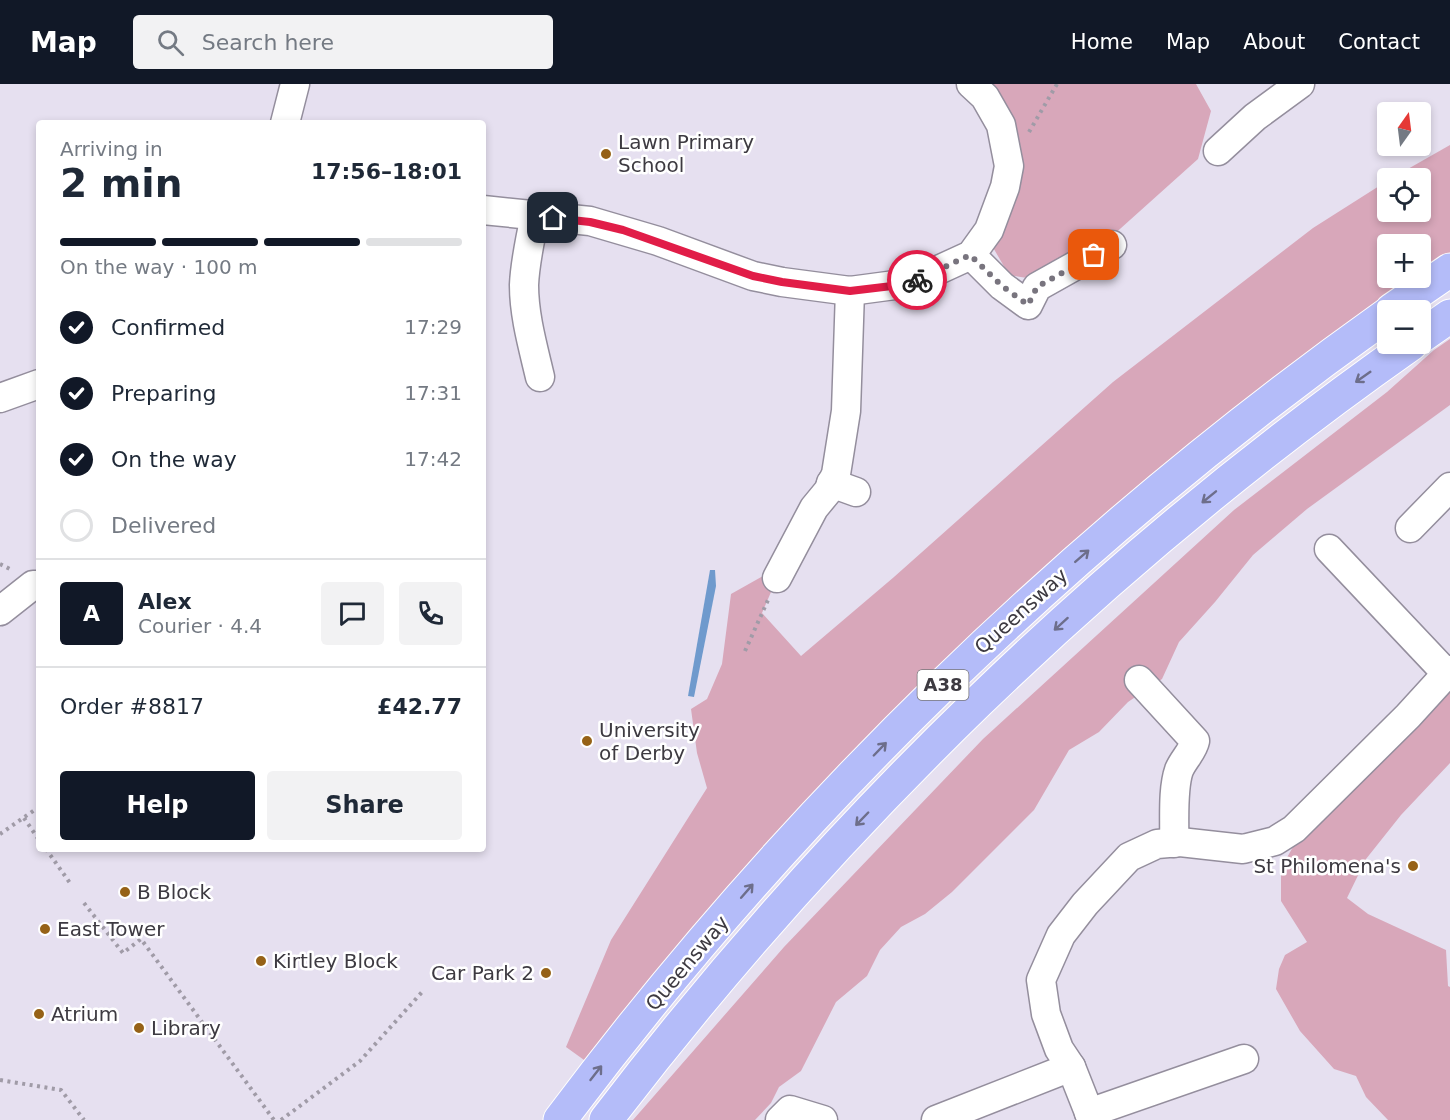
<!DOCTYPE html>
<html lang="en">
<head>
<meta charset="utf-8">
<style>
  :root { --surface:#fff; --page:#f2f2f3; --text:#1f2937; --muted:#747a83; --line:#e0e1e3; --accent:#111827 }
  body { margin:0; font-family:"DejaVu Sans",sans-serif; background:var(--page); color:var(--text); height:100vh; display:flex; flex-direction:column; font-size:22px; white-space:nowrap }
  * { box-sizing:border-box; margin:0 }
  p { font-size:20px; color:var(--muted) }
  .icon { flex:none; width:33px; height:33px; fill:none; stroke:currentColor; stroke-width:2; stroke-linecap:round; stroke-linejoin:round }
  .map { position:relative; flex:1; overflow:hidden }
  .drawer { position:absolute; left:36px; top:36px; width:450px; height:732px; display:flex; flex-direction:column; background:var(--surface); border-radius:6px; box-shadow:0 3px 9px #0003 }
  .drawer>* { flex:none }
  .needle { width:39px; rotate:14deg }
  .buttons { position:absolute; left:1377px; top:18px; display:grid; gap:12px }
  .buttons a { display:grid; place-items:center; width:54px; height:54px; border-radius:6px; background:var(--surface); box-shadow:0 3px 9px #0003; font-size:30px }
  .pin { position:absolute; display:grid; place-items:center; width:51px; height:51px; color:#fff; margin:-26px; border-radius:12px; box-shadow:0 3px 9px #0006 }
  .courier { position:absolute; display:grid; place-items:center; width:60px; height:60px; margin:-30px; border:4px solid #e11d48; border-radius:50%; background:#fff; color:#222; box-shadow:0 2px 8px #0007 }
  .overview em { font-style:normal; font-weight:800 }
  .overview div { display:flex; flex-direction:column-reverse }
  .overview { display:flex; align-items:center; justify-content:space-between; height:102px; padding:0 24px }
  h1 { font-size:39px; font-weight:800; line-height:45px }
  .bar { display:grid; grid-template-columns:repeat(4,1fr); gap:9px 6px; align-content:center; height:72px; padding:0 24px }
  .bar i { height:8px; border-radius:4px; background:var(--line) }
  .bar .selected { background:var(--accent) }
  .bar p { grid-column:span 4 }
  .line { display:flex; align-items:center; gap:15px; padding:0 24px; border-top:2px solid var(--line) }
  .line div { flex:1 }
  .round { display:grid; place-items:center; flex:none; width:63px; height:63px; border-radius:6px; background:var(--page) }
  ol { padding:0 24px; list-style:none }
  li { display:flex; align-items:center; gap:18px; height:66px }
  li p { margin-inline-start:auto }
  li .icon { padding:6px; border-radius:50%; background:var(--accent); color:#fff; stroke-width:4 }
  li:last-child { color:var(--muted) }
  li i { width:33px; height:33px; border:3px solid var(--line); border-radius:50% }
  .cta { display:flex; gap:12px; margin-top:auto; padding:12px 24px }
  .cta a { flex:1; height:69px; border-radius:6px; background:var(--accent); color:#fff; font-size:24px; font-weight:800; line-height:69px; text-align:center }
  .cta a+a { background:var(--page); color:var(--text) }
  header { display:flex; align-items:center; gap:36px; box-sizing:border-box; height:84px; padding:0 30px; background:var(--accent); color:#fff }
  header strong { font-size:28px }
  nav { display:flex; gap:33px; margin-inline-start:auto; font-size:21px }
  .search { width:420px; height:54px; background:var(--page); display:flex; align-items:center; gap:15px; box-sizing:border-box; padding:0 21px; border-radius:6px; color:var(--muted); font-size:22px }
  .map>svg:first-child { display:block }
  .green { fill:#d8a7ba }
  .water { fill:#6f9acd }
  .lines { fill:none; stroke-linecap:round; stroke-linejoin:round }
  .minor-casing { stroke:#948e9d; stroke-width:31 }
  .highway-casing { stroke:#fff; stroke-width:35 }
  .path { stroke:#a09ba7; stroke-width:4; stroke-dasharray:3 4.5; stroke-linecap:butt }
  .minor { stroke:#fff; stroke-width:28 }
  .highway { stroke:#b4bcf9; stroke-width:33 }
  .oneway { stroke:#6d6e8b }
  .done { stroke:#78747e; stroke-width:6; stroke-dasharray:0 10.8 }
  .route { stroke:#e11d48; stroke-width:8 }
  .poi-dot { fill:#966217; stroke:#fff; stroke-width:2 }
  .labels { text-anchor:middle; stroke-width:5; stroke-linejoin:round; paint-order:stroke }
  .shield { fill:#fff; stroke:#77757a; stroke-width:1.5 }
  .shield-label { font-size:18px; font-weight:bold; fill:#3d3a41 }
  .poi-label { font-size:20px; fill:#3d3a41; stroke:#fff; text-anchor:start }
  .street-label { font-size:20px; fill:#3d3a41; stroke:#fff }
</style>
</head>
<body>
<header>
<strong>Map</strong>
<div class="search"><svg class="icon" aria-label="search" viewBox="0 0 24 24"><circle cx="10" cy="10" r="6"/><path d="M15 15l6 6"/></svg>Search here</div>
<nav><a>Home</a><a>Map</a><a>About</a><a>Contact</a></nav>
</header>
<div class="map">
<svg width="1450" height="1036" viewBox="0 0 1450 1036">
  <rect width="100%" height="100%" fill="#e6e0f0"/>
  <g class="green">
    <path d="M986,0h210l15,27 -13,48 -97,87 -61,34 -31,-5 -18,-31 32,-77 -3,-23 -28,-56z"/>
    <path d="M1450,61v111l-29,20 -1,-32h-32v34h31l-227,169 -601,618 -25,-18 45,-107 96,-152 -10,-35 -6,-44 16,-10 15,-35 9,-70 32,-18 14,2 -15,35 39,43 93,-79 219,-195 200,-154 74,-47 1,31h32v-34h-28z"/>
    <path d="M1450,255v66l-143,104 -54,46 -38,47 -36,40 -17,37 -34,23 -29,30 -30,18 -35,60 -82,82 -27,22 -24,13 -21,23 -13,26 -31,26 -35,69 -22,16 -8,16 -16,17h-122l151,-173 199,-208 251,-229 153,-118 47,-42z"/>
    <path d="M1450,593v86l-49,52 -35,44 -19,39 21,16 78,36 2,36 2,1v133h-62l-22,-23 -10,-21 -22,-7 -34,-38 -24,-42 3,-20 6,-14 22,-13 -26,-41v-33l12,-21z"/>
  </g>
  <path class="water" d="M710,486h5l1,16 -22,111 -6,-1z"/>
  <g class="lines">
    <g class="minor-casing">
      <g id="minor">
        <path d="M285,39l10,-39"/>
        <path d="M1218,67l37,-34 45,-33"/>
        <path d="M483,126l107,11 68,20 95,35 29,6 68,9 60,-8 61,-28 18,-25 16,-43 4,-21 -8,-41 -16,-28 -14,-13"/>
        <path d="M535,132c-5,23 -10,46 -11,69 0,31 9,62 16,92"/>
        <path d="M971,171l31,31 26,19 9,-18 75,-42"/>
        <path d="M0,314l39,-14"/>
        <path d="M831,399l25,9"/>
        <path d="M1410,444l40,-41"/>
        <path d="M1329,465l118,125"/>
        <path d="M777,494l37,-70 14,-17 8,-17 10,-63 4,-120"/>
        <path d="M0,527l33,-26h6"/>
        <path d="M1139,596l56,61c-2,10 -12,19 -16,29 -7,20 -4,52 -5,73"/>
        <path d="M1089,1029l155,-54"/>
        <path d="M780,1036l10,-10 33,10"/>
        <path d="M936,1036l135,-53"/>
        <path d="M1092,1036l-21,-53 -12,-18 -13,-35 -5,-34 20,-45 24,-31 44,-47 28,-13 23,-2 63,7 32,-8 19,-12 114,-113 42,-46"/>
      </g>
    </g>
    <g class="highway-casing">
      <g id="highway">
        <path d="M1392,226l58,-40"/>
        <path d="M1420,253l30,-21"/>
        <path d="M560,1036c232,-310 513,-582 828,-806"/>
        <path d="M606,1036c227,-297 499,-561 805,-776"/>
      </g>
    </g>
    <g class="path">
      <path d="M1029,48l28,-48"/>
      <path d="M0,480l10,5"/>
      <path d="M745,567l23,-51"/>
      <path d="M24,734l15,22"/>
      <path d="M0,750l39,-27"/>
      <path d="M46,765l24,34"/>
      <path d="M84,819l39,50 18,-14 133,181"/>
      <path d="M0,996l61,10 23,30"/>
      <path d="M281,1036l79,-59 63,-70"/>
    </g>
    <use href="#minor" class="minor"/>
    <use href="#highway" class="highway"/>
  </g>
  <defs><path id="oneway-shaft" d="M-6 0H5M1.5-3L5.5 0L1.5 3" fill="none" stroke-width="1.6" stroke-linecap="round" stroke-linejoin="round" transform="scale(1.5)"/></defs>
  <g class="oneway">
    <use href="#oneway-shaft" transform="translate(1363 293) rotate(145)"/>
    <use href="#oneway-shaft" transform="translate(1209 413) rotate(141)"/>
    <use href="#oneway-shaft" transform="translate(1082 472) rotate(-41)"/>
    <use href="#oneway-shaft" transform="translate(1061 540) rotate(138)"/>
    <use href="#oneway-shaft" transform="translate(880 665) rotate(-46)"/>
    <use href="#oneway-shaft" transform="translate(862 735) rotate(134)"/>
    <use href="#oneway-shaft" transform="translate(747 807) rotate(-49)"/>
    <use href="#oneway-shaft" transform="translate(596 989) rotate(-52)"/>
  </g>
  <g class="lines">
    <path class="done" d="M917,196l53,-25 32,31 26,19 9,-18 57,-32"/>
    <path class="route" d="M553,134l37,4 33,8 130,46 29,6 68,9 42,-5 25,-6"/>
  </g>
  <g class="poi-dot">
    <circle cx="606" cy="70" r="6"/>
    <circle cx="587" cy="657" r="6"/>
    <circle cx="1413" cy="782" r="6"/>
    <circle cx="125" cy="808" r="6"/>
    <circle cx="45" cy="845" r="6"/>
    <circle cx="261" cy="877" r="6"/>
    <circle cx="546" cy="889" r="6"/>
    <circle cx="39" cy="930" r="6"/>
    <circle cx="139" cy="944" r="6"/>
  </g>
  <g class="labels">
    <rect class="shield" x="917.5" y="586" width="51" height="30" rx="4.5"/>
    <g class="shield-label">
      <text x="943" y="607">A38</text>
    </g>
    <g class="poi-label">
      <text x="618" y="65">Lawn Primary<tspan x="618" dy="23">School</tspan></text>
      <text x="599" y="653">University<tspan x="599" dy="23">of Derby</tspan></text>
      <text x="1401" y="789" text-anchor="end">St Philomena's</text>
      <text x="137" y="815">B Block</text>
      <text x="57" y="852">East Tower</text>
      <text x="273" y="884">Kirtley Block</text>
      <text x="534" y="896" text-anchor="end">Car Park 2</text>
      <text x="51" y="937">Atrium</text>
      <text x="151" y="951">Library</text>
    </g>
    <g class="street-label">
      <text transform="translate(1021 527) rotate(-42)" y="7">Queensway</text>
      <text transform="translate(687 879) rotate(-50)" y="7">Queensway</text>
    </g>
  </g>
</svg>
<div class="buttons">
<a><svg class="needle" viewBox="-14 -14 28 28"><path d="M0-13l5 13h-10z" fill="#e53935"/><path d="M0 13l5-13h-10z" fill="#747a83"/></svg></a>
<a><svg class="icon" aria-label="locate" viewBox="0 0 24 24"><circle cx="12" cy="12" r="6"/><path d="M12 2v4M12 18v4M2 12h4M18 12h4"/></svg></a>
<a>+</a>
<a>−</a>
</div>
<div class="pin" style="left:1094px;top:171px;background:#ea580c"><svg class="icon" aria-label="bag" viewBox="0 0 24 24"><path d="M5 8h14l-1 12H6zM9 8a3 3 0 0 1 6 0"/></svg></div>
<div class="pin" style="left:553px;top:134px;background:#1f2937"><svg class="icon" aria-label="home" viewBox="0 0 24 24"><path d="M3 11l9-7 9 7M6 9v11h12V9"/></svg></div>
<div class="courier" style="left:917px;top:196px"><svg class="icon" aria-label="bike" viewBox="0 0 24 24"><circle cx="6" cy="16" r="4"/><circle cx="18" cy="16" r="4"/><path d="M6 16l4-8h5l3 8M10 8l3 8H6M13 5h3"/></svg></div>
<section class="drawer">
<div class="overview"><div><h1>2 min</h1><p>Arriving in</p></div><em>17:56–18:01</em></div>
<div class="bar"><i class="selected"></i><i class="selected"></i><i class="selected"></i><i></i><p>On the way · 100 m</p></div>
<ol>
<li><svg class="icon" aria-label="check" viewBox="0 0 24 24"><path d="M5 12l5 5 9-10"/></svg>Confirmed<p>17:29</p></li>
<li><svg class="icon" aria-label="check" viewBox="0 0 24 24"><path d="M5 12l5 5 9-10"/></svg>Preparing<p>17:31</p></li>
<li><svg class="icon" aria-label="check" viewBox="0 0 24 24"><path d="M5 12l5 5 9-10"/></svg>On the way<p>17:42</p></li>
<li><i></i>Delivered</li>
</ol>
<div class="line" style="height:108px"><b class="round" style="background:var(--accent);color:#fff">A</b><div><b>Alex</b><p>Courier · 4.4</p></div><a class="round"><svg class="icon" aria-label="chat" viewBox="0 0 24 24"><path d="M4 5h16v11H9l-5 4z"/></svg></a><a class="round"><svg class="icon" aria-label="phone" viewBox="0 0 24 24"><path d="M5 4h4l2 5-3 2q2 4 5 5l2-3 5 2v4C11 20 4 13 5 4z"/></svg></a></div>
<div class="line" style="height:78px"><div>Order #8817</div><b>£42.77</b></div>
<div class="cta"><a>Help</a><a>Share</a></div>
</section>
</div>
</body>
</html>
